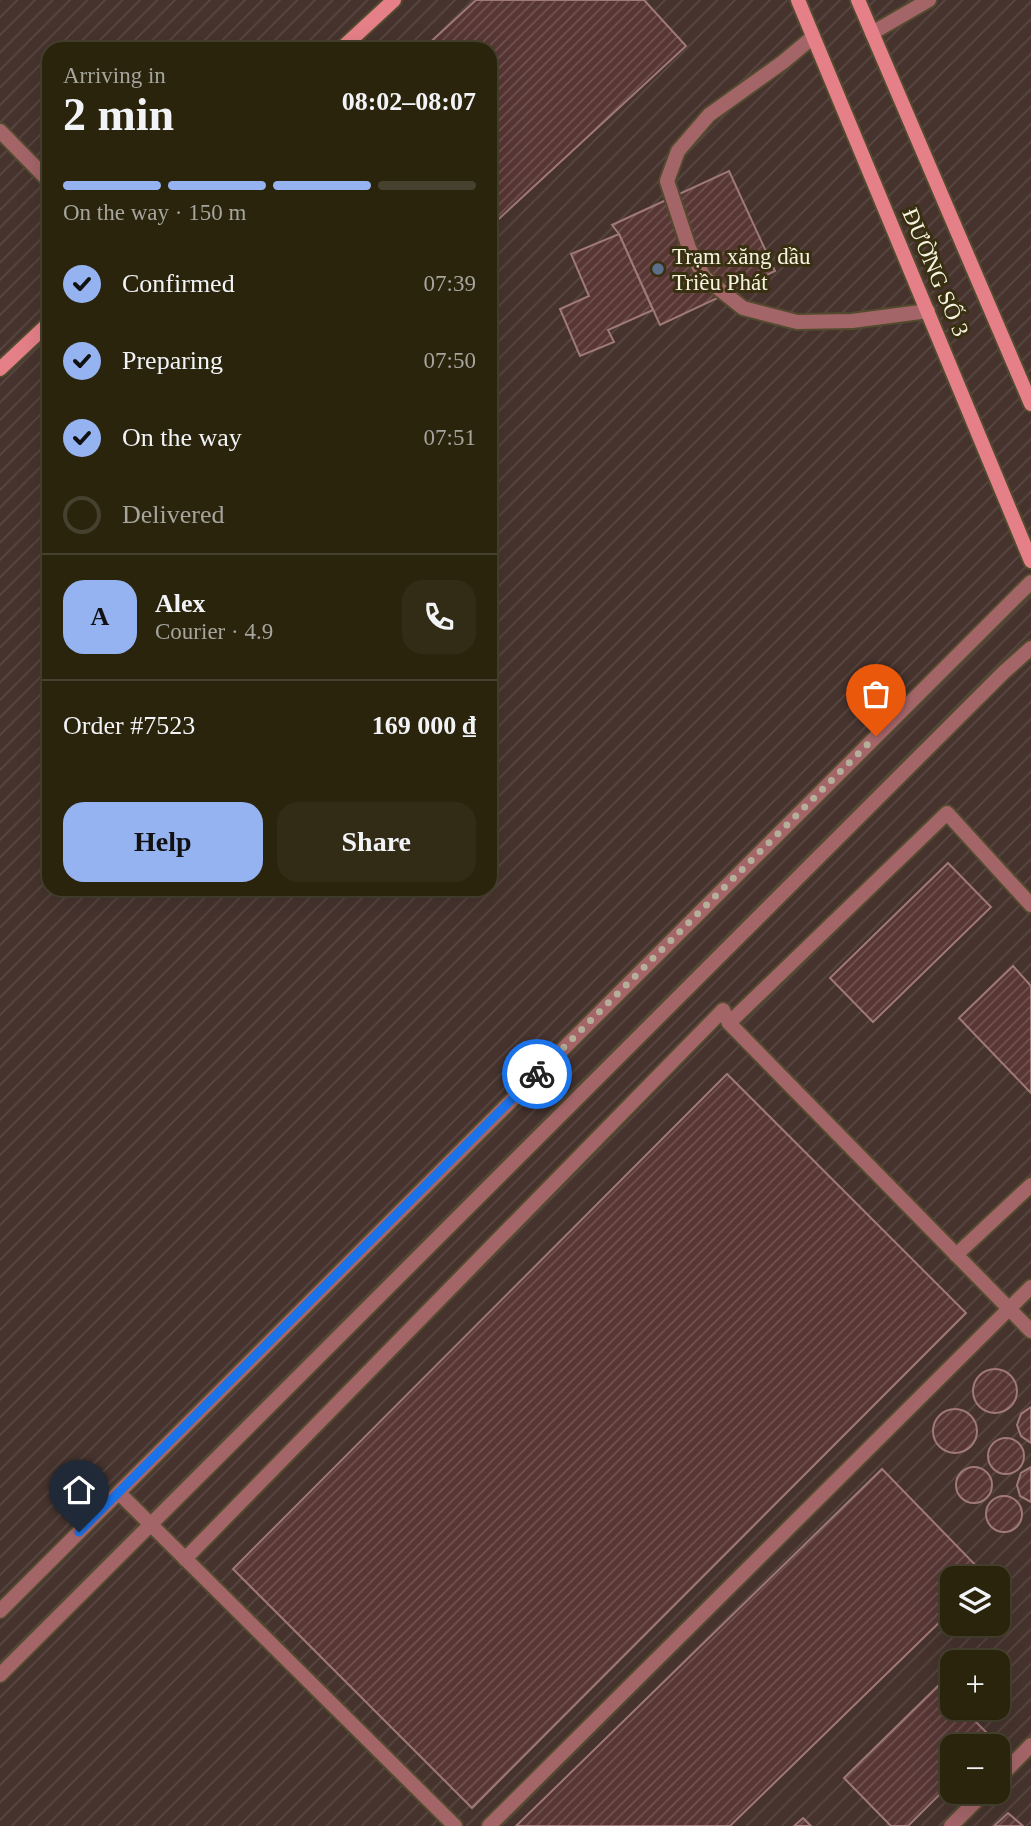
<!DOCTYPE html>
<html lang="en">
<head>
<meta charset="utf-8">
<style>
  :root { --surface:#2a240d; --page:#322c16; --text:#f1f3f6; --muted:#a5a49d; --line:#46412e; --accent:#95b2f1 }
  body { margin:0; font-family:Georgia,serif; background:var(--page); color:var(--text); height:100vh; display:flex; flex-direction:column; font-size:26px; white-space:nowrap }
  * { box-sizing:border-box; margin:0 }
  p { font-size:23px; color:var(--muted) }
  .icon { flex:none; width:38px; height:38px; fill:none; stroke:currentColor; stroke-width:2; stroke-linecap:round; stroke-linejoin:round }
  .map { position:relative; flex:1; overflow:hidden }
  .details { position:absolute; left:42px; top:42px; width:455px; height:854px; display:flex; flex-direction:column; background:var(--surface); border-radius:21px; box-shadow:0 7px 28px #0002,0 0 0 2px var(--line) }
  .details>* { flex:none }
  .controls { position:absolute; left:940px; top:1566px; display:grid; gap:14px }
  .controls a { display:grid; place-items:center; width:70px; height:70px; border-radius:14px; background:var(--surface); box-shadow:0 7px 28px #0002,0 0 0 2px var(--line); font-size:35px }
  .pin { position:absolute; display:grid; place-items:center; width:60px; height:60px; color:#fff; margin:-72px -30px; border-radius:50% 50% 50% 0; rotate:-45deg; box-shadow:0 0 7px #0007 }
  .pin .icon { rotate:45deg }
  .courier { position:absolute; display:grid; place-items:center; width:70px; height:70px; margin:-35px; border:5px solid #1a73e8; border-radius:50%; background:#fff; color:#222; box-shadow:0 2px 9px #0007 }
  .summary em { font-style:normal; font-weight:700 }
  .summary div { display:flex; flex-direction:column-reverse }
  .summary { display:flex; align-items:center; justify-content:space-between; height:119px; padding:0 21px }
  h1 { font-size:46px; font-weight:700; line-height:52px }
  .bar { display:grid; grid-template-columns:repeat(4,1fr); gap:10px 7px; align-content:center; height:84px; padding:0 21px }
  .bar i { height:9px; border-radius:5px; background:var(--line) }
  .bar .on { background:var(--accent) }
  .bar p { grid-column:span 4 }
  .line { display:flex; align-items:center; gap:18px; padding:0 21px; border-top:2px solid var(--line) }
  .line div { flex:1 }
  .round { display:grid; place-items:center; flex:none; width:74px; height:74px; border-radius:21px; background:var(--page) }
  ol { padding:0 21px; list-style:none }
  li { display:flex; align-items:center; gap:21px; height:77px }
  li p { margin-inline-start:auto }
  li .icon { padding:7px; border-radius:50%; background:var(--accent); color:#111; stroke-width:4 }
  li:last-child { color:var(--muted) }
  li i { width:38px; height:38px; border:4px solid var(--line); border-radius:50% }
  .primary-button { display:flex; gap:14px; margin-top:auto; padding:14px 21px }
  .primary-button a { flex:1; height:80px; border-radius:21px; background:var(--accent); color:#111; font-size:28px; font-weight:700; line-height:80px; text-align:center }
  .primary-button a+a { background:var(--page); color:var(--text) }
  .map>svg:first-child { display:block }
  .industrial { fill:url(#industrial-furrows); fill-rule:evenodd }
  .building { fill:url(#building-hatch); stroke:#9f7976; stroke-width:2 }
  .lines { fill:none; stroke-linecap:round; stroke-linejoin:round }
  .lane-casing { stroke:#534b2e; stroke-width:18 }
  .street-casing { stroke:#534b2e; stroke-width:18 }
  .secondary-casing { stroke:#534b2e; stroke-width:18 }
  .lane { stroke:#a46569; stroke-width:14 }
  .street { stroke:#a46569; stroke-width:14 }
  .secondary { stroke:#e58088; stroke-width:14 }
  .done { stroke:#b4af98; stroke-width:7; stroke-dasharray:0 12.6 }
  .route { stroke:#1a73e8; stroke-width:9 }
  .service-dot { fill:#5c6f8a; stroke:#383011; stroke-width:2.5 }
  .labels { text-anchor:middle; stroke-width:6; stroke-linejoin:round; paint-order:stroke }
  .poi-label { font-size:23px; fill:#f7f3e1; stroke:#383011; text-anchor:start }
  .street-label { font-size:23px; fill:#f7f3e1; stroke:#383011 }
</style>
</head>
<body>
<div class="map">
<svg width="1031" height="1826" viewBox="0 0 1031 1826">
  <defs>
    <pattern id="industrial-furrows" width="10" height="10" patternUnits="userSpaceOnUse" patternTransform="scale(1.75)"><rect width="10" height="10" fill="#46332e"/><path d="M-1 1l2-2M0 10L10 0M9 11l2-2" fill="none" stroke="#584742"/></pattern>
    <pattern id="building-hatch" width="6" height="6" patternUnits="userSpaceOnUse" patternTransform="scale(1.75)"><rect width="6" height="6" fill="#573634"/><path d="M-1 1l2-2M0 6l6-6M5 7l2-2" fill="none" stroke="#705451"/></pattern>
  </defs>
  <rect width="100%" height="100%" fill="#383011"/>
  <path class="industrial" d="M0,0h1031v1826h-1031zM49,49h441v840h-441zM952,1578h46v46h-46zM952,1662h46v46h-46zM952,1746h46v46h-46z"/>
  <g class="building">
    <path d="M476,0h168l42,46 -196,181v-178h-67z"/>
    <path d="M729,171l46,100 -115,54 -41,-91 -7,-9z"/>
    <path d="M619,234l34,76 -45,20 6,12 -34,14 -20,-47 29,-13 -18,-42z"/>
    <path d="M948,863l43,44 -118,115 -43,-44z"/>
    <path d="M1013,966l18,20v107l-72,-75z"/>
    <path d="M727,1074l239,239 -494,495 -239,-239z"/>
    <circle cx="995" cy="1391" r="22"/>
    <path d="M1031,1407v36l-10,-7 -4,-11 4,-11z"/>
    <circle cx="955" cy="1431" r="22"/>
    <circle cx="1006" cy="1456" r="18"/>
    <path d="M1031,1467v35l-11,-6 -3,-11 4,-12z"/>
    <circle cx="974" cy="1485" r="18"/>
    <path d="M882,1469l104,107 -2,2h-32v32l-222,216h-214z"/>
    <circle cx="1004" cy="1514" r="18"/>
    <path d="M939,1685l13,12v11h10l33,33 -6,5h-37v36l-44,44h-17l-47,-48z"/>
    <path d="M1008,1813l15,13h-29z"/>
    <path d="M803,1818l8,8h-17z"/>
  </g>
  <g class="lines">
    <g class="lane-casing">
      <g id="lane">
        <path d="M872,33l57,-33"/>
        <path d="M813,37l-30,25 -74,53 -31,36 -11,30 22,67 15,29 39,31 54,14 55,-1 76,-10"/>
        <path d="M729,1023l218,-210 84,92"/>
        <path d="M956,1255l75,-70"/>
        <path d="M119,1493l336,333"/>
        <path d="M185,1559l538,-549 6,13 302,308"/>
        <path d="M998,1779l33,-34"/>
        <path d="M489,1826l542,-539"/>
        <path d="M951,1826l34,-34"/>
      </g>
    </g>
    <g class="street-casing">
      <g id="street">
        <path d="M0,131l49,50"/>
        <path d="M0,1611l1031,-1029"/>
        <path d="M0,1675l1004,-1003 27,-24"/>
      </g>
    </g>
    <g class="secondary-casing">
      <g id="secondary">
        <path d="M798,0l233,561"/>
        <path d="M858,0l173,404"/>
        <path d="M341,49l53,-49"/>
        <path d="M0,369l49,-46"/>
      </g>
    </g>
    <use href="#lane" class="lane"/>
    <use href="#street" class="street"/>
    <use href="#secondary" class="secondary"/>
  </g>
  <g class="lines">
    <path class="done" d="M537,1074l339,-338"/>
    <path class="route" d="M79,1532l458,-458"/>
  </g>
  <circle class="service-dot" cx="658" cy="269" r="7"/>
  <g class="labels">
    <g class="poi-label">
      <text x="672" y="264">Trạm xăng dầu<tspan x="672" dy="26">Triều Phát</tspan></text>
    </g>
    <g class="street-label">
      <text transform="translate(936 272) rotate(67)" y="8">ĐƯỜNG SỐ 3</text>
    </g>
  </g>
</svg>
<div class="controls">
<a><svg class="icon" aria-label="layers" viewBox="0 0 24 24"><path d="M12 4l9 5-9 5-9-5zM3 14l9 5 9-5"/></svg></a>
<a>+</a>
<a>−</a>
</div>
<div class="pin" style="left:876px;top:736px;background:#ea580c"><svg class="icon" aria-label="bag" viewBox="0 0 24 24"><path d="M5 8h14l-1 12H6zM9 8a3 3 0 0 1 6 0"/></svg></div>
<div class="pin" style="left:79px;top:1532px;background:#1f2937"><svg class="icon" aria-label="home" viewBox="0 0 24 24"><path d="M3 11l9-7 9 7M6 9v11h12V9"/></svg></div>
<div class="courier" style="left:537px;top:1074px"><svg class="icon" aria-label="bike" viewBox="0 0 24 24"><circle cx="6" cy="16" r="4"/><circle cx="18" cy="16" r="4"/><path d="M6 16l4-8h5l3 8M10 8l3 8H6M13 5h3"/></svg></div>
<section class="details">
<div class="summary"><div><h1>2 min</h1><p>Arriving in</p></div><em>08:02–08:07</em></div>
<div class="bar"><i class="on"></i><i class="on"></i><i class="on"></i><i></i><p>On the way · 150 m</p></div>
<ol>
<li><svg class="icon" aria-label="check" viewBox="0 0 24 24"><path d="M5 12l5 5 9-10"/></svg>Confirmed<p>07:39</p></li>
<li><svg class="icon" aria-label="check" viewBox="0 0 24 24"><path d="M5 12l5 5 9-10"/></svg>Preparing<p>07:50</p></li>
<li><svg class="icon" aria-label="check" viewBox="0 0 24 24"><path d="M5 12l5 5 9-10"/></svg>On the way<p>07:51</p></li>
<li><i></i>Delivered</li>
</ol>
<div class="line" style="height:126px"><b class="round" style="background:var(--accent);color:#111">A</b><div><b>Alex</b><p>Courier · 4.9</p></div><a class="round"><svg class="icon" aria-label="phone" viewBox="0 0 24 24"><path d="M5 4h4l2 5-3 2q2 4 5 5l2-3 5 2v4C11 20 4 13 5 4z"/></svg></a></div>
<div class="line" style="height:91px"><div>Order #7523</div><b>169 000 ₫</b></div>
<div class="primary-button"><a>Help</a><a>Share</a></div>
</section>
</div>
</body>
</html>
